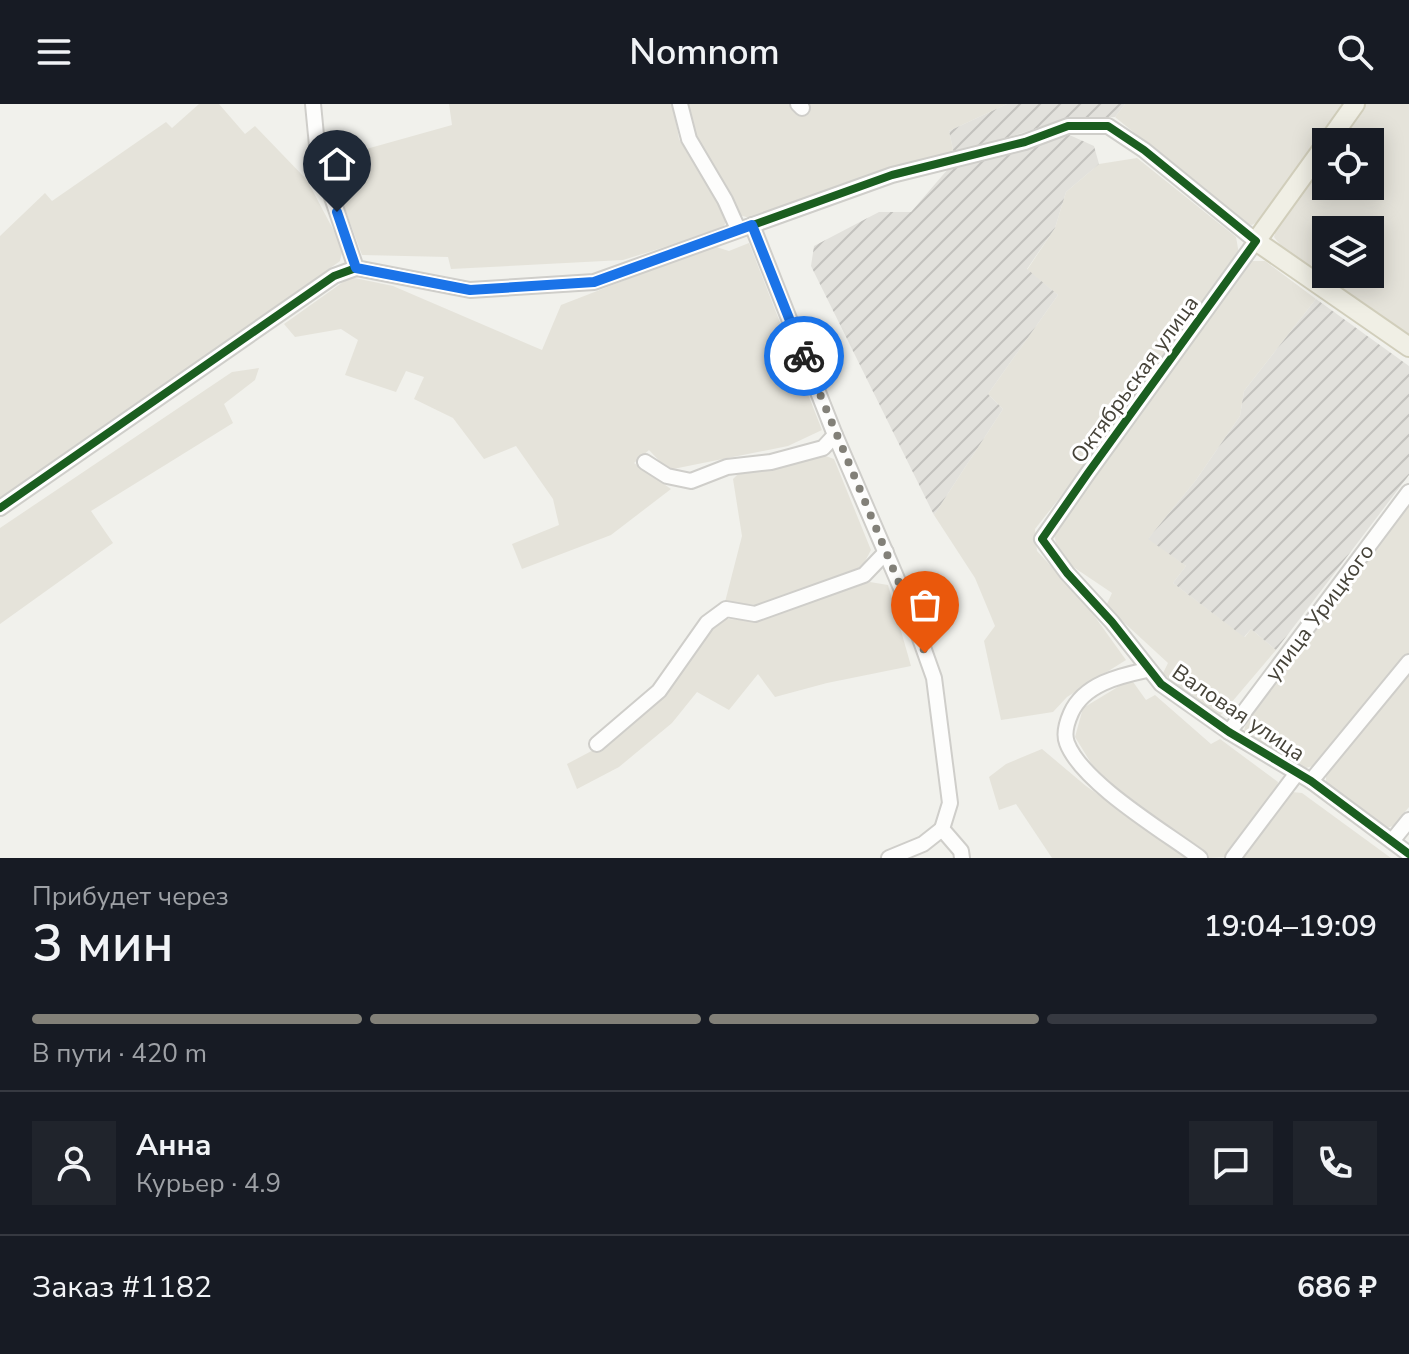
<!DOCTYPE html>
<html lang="ru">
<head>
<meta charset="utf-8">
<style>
  :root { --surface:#171b24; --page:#20242c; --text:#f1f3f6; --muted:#9ea1a6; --line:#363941; --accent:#828078 }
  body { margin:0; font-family:"Nunito Sans",sans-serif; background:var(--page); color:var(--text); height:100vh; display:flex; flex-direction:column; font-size:30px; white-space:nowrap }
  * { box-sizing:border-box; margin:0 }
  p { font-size:26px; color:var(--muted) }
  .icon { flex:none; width:44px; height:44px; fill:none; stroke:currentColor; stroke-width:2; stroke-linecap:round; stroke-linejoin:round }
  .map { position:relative; height:754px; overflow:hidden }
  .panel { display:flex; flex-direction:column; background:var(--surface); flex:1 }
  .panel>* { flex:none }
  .controls { position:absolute; left:1312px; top:24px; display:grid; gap:16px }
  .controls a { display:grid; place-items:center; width:72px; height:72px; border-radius:0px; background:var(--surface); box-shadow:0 4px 20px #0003; font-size:40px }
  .pin { position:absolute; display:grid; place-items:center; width:68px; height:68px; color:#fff; margin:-82px -34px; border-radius:50% 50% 50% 0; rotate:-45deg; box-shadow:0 0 8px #0007 }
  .pin .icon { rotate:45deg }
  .courier { position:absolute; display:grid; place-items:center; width:80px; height:80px; margin:-40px; border:6px solid #1a73e8; border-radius:50%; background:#fff; color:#222; box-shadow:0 2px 10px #0007 }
  .overview em { font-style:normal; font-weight:600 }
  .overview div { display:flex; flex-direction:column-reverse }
  .overview { display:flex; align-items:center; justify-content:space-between; height:136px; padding:0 32px }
  h1 { font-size:52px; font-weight:600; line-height:60px }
  .bar { display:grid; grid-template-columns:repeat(4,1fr); gap:12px 8px; align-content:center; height:96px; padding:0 32px }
  .bar i { height:10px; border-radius:6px; background:var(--line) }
  .bar .selected { background:var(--accent) }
  .bar p { grid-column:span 4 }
  .line { display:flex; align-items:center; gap:20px; padding:0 32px; border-top:2px solid var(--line) }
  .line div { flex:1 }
  .round { display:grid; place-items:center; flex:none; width:84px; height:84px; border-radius:0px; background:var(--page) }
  header { display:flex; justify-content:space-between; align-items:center; height:104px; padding:0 32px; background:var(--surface); font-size:36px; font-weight:600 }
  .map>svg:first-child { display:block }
  .residential { fill:#e5e3da; fill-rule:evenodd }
  .industrial { fill:url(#industrial-furrows) }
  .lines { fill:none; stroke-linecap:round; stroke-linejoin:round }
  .minor-casing { stroke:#cfceca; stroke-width:18 }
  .major-casing { stroke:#d1cebb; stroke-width:22 }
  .minor { stroke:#fdfdfc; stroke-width:14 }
  .major { stroke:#f0efe5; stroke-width:18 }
  .cycleway-casing { stroke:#fff; stroke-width:13 }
  .cycleway { stroke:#1b5e20; stroke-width:8 }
  .done { stroke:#828078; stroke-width:8; stroke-dasharray:0 14.4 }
  .route { stroke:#1a73e8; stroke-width:10 }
  .labels { text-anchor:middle; stroke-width:6; stroke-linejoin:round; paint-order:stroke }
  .street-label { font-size:22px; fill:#464339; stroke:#fff }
</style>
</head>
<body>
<header><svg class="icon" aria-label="menu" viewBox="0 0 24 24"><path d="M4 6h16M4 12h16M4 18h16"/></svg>Nomnom<svg class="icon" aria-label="search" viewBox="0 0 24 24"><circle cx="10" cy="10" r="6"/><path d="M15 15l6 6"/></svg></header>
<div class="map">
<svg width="1409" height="754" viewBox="0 0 1409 754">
  <defs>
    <pattern id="industrial-furrows" width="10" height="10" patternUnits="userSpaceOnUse" patternTransform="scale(2)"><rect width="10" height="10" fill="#e2e1dc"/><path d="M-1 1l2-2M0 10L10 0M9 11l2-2" fill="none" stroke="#c3c2be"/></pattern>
  </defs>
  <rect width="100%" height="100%" fill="#f1f1ec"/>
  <g class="residential">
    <path d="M199,0h20l26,30 10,-8 52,54 36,68 -3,13 -296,213 -44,26v-264l45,-43 7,8 114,-79 6,6z"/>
    <path d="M449,0h224l6,35 48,79 -4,11 -100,31 -172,9 -3,-12 -86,-2 -35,-95 125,-35z"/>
    <path d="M686,0h321l-58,27 5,23 -61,16 -143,48 -11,-3 -43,-77z"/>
    <path d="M1125,0h221l-87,117 -7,4 -8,-2 -129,-106z"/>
    <path d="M1363,0h46v233l-126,-89 -9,-11 4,-14 48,-67v30h44v-44h-34zM1326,126h44v44h-44z"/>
    <path d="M1137,54l99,79 3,17 -155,213 -49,62 2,22 48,52 41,57 -59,37 -14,15 -52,8 -17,-79 11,-15 -20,-48 -41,-63 69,-106 -15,-15 70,-99 -31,-25 28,-42 11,-36 33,-28z"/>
    <path d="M749,139l73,187 -34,16 -120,24 -19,-20 -15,13 37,26 -60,46 -89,34 -10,-25 47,-19 -6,-26 -37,-53 -32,13 -31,-41 -39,-19 10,-22 -18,-6 -10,21 -51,-17 13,-35 -17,-11 -46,8 -11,-13 66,-47 43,9 149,64 19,-45 152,-59 16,5z"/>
    <path d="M1251,157h14l51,38 -72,92 -4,25 -44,64 -47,58 37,28 -13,17 72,54 6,-8 25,21 -56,66 -19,-5 -38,-38 5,-10 -62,-57 6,-13 -52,-35 -6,-23 11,-24z"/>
    <path d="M259,264l-4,12 -31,24 9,19 -142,88 22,32 -113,81v-96l232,-156z"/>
    <path d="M823,351l11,4 37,91 -10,19 -105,36 -31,-3 17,-66 -9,-57 7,-7 32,-2z"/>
    <path d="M1409,402v148l-89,110 -14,4 -28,-11 -34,-25 3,-16z"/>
    <path d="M870,478l18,3 23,81 -84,17 -52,14 -17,-23 -29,36 -32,-18 -25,31 -53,44 -42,22 -10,-25 32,-17 110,-117 17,-11 33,1z"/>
    <path d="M1409,568v135l-16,19 -7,2 -60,-45v-10z"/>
    <path d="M1131,575l15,21 9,-5 56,49 9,-5 58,43 -2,10 -49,65 -18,1 -110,-82 -24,-39 8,-29z"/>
    <path d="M1042,645l44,37 102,72h-136l-36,-54 -17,6 -10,-33 17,-13z"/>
    <path d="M1292,688l10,1 89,65h-149z"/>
  </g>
  <g class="industrial">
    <path d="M1007,0h118l-10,13 -48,2 -113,35 -5,-23z"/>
    <path d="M1065,29l29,13 5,18 -33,28 -11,36 -28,41 31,26 -70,99 15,15 -69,106 -123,-249 3,-20 65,-34h32l37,-43 84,-21z"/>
    <path d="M1316,195l93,67v109l-133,175 -25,-21 -7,8 -71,-54 13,-17 -38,-27 48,-59 44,-64 4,-25z"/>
  </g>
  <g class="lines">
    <g class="minor-casing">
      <g id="minor">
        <path d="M313,0l5,52 38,112"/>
        <path d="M680,0l9,35 36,61 13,29"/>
        <path d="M798,0l4,4"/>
        <path d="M752,121l83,210 72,167 27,76 16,125 -8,26 19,22 1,7"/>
        <path d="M645,358l22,14 24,5 36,-14 44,-5 52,-14 12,-13"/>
        <path d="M0,404l334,-232 22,-8 114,22 124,-8 298,-107 133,-33 43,-16h40l36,24 112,91 -168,232 -46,66 25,34 45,49 49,62 68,48 82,49 98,73"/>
        <path d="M1147,566c-28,6 -63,14 -76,43 -4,9 -8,20 -4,30 15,40 98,89 133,115"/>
        <path d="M1229,628l180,-240"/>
        <path d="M597,640l62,-53 48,-68 19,-14 29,5 109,-39 22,-23"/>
        <path d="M1311,677l98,-119"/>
        <path d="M1392,737l17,-21"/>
        <path d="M889,754l34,-14 19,-15"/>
        <path d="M1233,754l64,-85"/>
      </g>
    </g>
    <g class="major-casing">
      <g id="major">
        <path d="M1328,38l27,-38"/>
        <path d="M1326,40l-70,97 153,106"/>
      </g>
    </g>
    <use href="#minor" class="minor"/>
    <use href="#major" class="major"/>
    <g class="cycleway-casing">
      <path id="cycleway" d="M0,404l334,-232 22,-8 114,22 124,-8 298,-107 133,-33 43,-16h40l36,24 112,91 -168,232 -46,66 25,34 45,49 49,62 68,48 82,49 98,73"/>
    </g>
    <use href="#cycleway" class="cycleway"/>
  </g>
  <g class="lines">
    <path class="done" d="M804,252l103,246 18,51"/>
    <path class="route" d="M337,108l19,56 114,22 124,-8 158,-57 52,131"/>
  </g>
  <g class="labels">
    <g class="street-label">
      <text transform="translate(1134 275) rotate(-54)" y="8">Октябрьская улица</text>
      <text transform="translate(1319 508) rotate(-53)" y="8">улица Урицкого</text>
      <text transform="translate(1239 608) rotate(34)" y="8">Валовая улица</text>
    </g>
  </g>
</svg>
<div class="controls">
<a><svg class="icon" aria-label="locate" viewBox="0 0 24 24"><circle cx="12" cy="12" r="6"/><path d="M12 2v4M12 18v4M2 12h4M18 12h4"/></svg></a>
<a><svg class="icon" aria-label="layers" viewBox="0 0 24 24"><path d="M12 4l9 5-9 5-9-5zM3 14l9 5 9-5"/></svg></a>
</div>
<div class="pin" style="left:925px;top:549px;background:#ea580c"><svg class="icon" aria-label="bag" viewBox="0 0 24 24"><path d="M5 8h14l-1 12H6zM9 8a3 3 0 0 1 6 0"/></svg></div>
<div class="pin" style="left:337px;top:108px;background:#1f2937"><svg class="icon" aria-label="home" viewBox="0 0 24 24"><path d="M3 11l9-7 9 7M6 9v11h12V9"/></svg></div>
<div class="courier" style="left:804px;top:252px"><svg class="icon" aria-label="bike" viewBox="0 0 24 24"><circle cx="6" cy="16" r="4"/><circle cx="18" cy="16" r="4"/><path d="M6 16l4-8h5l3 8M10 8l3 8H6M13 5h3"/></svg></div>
</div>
<section class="panel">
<div class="overview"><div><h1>3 мин</h1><p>Прибудет через</p></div><em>19:04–19:09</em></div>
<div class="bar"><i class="selected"></i><i class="selected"></i><i class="selected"></i><i></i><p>В пути · 420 m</p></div>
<div class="line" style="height:144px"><a class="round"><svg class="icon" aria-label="person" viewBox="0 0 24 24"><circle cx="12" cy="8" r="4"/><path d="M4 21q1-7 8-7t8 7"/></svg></a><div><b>Анна</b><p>Курьер · 4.9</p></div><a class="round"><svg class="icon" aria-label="chat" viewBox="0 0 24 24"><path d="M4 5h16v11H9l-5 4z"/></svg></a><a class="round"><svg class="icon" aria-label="phone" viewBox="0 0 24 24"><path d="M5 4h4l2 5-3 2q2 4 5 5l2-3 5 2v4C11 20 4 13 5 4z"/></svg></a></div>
<div class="line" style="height:104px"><div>Заказ #1182</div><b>686 ₽</b></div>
</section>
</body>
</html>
